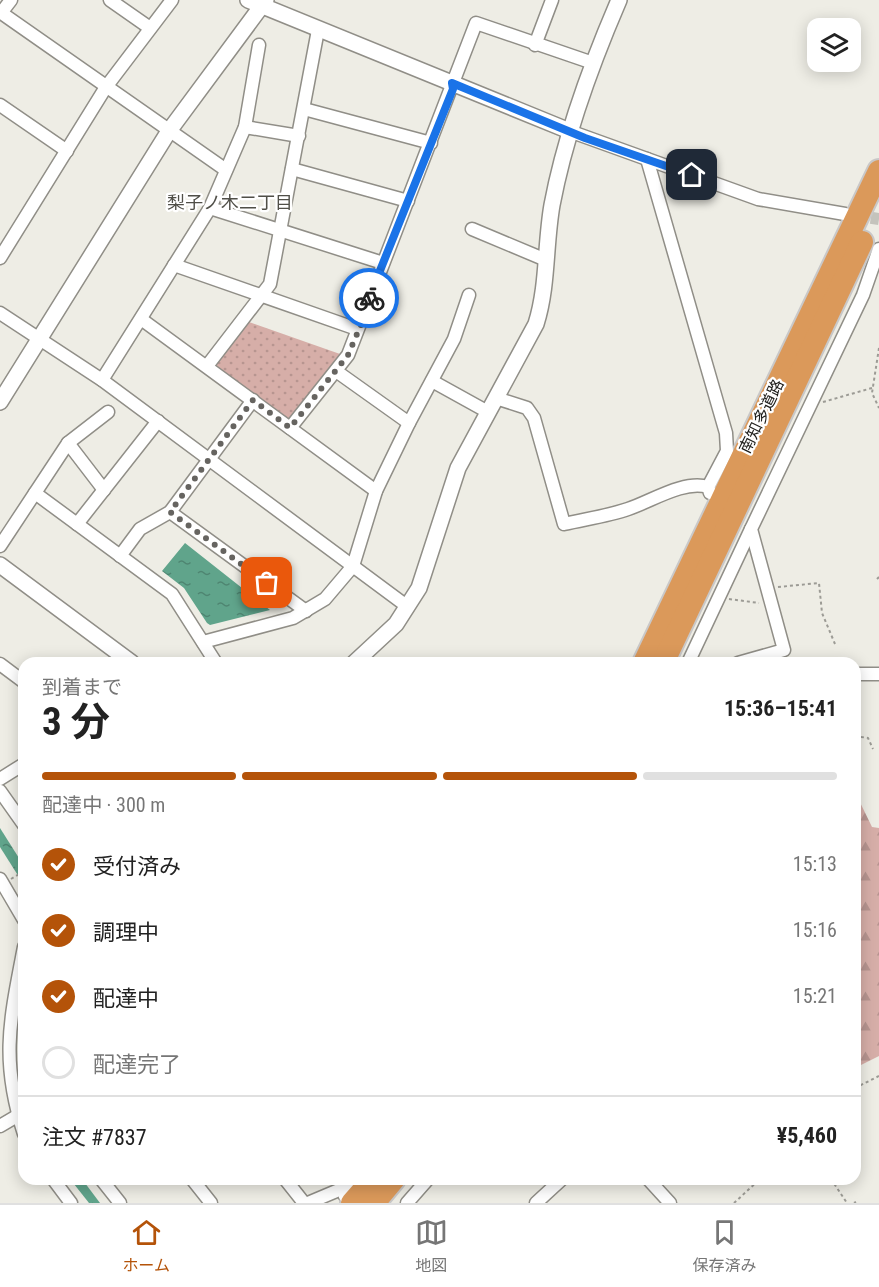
<!DOCTYPE html>
<html lang="ja">
<head>
<meta charset="utf-8">
<style>
  :root { --surface:#fff; --page:#f2f2f2; --text:#222; --muted:#767676; --line:#e0e0e0; --accent:#b45309 }
  body { margin:0; font-family:"Roboto Condensed","Noto Sans JP",sans-serif; background:var(--page); color:var(--text); height:100vh; display:flex; flex-direction:column; font-size:22px; white-space:nowrap }
  * { box-sizing:border-box; margin:0 }
  p { font-size:20px; color:var(--muted) }
  .icon { flex:none; width:33px; height:33px; fill:none; stroke:currentColor; stroke-width:2; stroke-linecap:round; stroke-linejoin:round }
  .map { position:relative; flex:1; overflow:hidden }
  .drawer { position:absolute; left:18px; top:657px; width:843px; height:528px; display:flex; flex-direction:column; background:var(--surface); border-radius:18px; box-shadow:0 3px 15px #0003 }
  .drawer>* { flex:none }
  .buttons { position:absolute; left:807px; top:18px; display:grid; gap:12px }
  .buttons a { display:grid; place-items:center; width:54px; height:54px; border-radius:12px; background:var(--surface); box-shadow:0 3px 15px #0003; font-size:30px }
  .pin { position:absolute; display:grid; place-items:center; width:51px; height:51px; color:#fff; margin:-26px; border-radius:12px; box-shadow:0 3px 9px #0006 }
  .courier { position:absolute; display:grid; place-items:center; width:60px; height:60px; margin:-30px; border:4px solid #1a73e8; border-radius:50%; background:#fff; color:#222; box-shadow:0 2px 8px #0007 }
  .summary em { font-style:normal; font-weight:700 }
  .summary div { display:flex; flex-direction:column-reverse }
  .summary { display:flex; align-items:center; justify-content:space-between; height:102px; padding:0 24px }
  h1 { font-size:39px; font-weight:700; line-height:45px }
  .bar { display:grid; grid-template-columns:repeat(4,1fr); gap:9px 6px; align-content:center; height:72px; padding:0 24px }
  .bar i { height:8px; border-radius:4px; background:var(--line) }
  .bar .on { background:var(--accent) }
  .bar p { grid-column:span 4 }
  .line { display:flex; align-items:center; gap:15px; padding:0 24px; border-top:2px solid var(--line) }
  .line div { flex:1 }
  ol { padding:0 24px; list-style:none }
  li { display:flex; align-items:center; gap:18px; height:66px }
  li p { margin-inline-start:auto }
  li .icon { padding:6px; border-radius:50%; background:var(--accent); color:#fff; stroke-width:4 }
  li:last-child { color:var(--muted) }
  li i { width:33px; height:33px; border:3px solid var(--line); border-radius:50% }
  .tab-bar { display:flex; justify-content:space-around; align-items:center; height:84px; border-top:2px solid var(--line); background:var(--surface); font-size:16px; color:var(--muted) }
  .tab-bar a { display:grid; justify-items:center; gap:3px }
  .tab-bar .on { color:var(--accent) }
  .map>svg:first-child { display:block }
  .grass { fill:url(#grass-dots) }
  .forest { fill:url(#forest-firs) }
  .water { fill:url(#water-ripples) }
  .lines { fill:none; stroke-linecap:round; stroke-linejoin:round }
  .minor-tunnel { stroke:#c4c3bc; stroke-width:12; stroke-dasharray:12 6; stroke-linecap:butt }
  .minor-casing { stroke:#908e87; stroke-width:15 }
  .tertiary-casing { stroke:#908e87; stroke-width:18 }
  .motorway-casing { stroke:#c9c8c8; stroke-width:26 }
  .path { stroke:#9c9b95; stroke-width:2; stroke-dasharray:3 3; stroke-linecap:butt }
  .minor { stroke:#fff; stroke-width:12 }
  .tertiary { stroke:#fff; stroke-width:15 }
  .motorway { stroke:#db995a; stroke-width:22 }
  .done { stroke:#666460; stroke-width:6; stroke-dasharray:0 10.8 }
  .route { stroke:#1a73e8; stroke-width:8 }
  .labels { text-anchor:middle; stroke-width:4.5; stroke-linejoin:round; paint-order:stroke }
  .street-label { font-size:16px; fill:#1c1b18; stroke:#fff }
  .neighbourhood-label { font-size:18px; fill:#504f48; stroke:#fff }
</style>
</head>
<body>
<div class="map">
<svg width="879" height="1203" viewBox="0 0 879 1203">
  <defs>
    <pattern id="grass-dots" width="8" height="8" patternUnits="userSpaceOnUse" patternTransform="scale(1.5)"><rect width="8" height="8" fill="#d6aea8"/><path d="M2 2h.1M6 6h.1" fill="none" stroke="#b79590" stroke-width="1.8" stroke-linecap="round"/></pattern>
    <pattern id="forest-firs" width="22" height="20" patternUnits="userSpaceOnUse" patternTransform="scale(1.5)"><rect width="22" height="20" fill="#d6aea8"/><path d="M5 1l3.5 6h-7zM16 11l3.5 6h-7z" fill="#b79590"/></pattern>
    <pattern id="water-ripples" width="26" height="14" patternUnits="userSpaceOnUse" patternTransform="scale(1.5)"><rect width="26" height="14" fill="#60a48b"/><path d="M2 4q2-2 4 0t4 0M15 11q2-2 4 0t4 0" fill="none" stroke="#4e8571"/></pattern>
  </defs>
  <rect width="100%" height="100%" fill="#eeede5"/>
  <path class="grass" d="M249,322l91,32 -48,64h-5l-69,-50 -2,-4z"/>
  <path class="forest" d="M855,792l17,35 7,1v228l-24,12z"/>
  <g class="water">
    <path d="M185,543l85,67 -60,15 -3,-2 -23,-35 -22,-17z"/>
    <path d="M0,828l24,38v19l-24,-38z"/>
    <path d="M70,1179h12l18,24h-11z"/>
  </g>
  <g class="lines">
    <path class="minor-tunnel" d="M853,215l26,4"/>
    <g class="minor-casing">
      <g id="minor">
        <path d="M110,0l40,28"/>
        <path d="M0,12l226,158"/>
        <path d="M1,13l10,-13"/>
        <path d="M535,45l17,-45"/>
        <path d="M0,105l67,46"/>
        <path d="M304,109l127,34"/>
        <path d="M245,127l54,9"/>
        <path d="M572,132l186,67 87,15"/>
        <path d="M647,159l79,274 1,18 -19,36"/>
        <path d="M292,169l116,32"/>
        <path d="M210,208l173,55"/>
        <path d="M472,229l74,31"/>
        <path d="M0,258l106,-171 66,-87"/>
        <path d="M174,265l183,64"/>
        <path d="M0,313l102,67 306,227"/>
        <path d="M141,319l235,172"/>
        <path d="M207,366l63,-82 48,-254"/>
        <path d="M336,371l73,52"/>
        <path d="M102,380l108,-172 35,-81 14,-82"/>
        <path d="M432,381l56,31"/>
        <path d="M496,398l31,10 7,10 30,106c21,-5 44,-8 64,-15 24,-8 55,-29 80,-22l2,6"/>
        <path d="M290,428l58,-73 128,-332 117,40"/>
        <path d="M68,443l36,47"/>
        <path d="M35,493l137,101 44,69"/>
        <path d="M170,512l136,99"/>
        <path d="M77,524l81,-103"/>
        <path d="M0,546l68,-103 40,-31"/>
        <path d="M120,556l20,-27 30,-17 83,-112"/>
        <path d="M203,642l90,-24 32,-19 28,-33 23,-75 33,-68 45,-84 15,-44"/>
        <path d="M688,663l63,-134"/>
        <path d="M738,663l46,-13 -33,-121 112,-234 16,-46"/>
        <path d="M0,664l24,18"/>
        <path d="M855,674h24"/>
        <path d="M0,779l24,-15"/>
        <path d="M0,791l24,34"/>
        <path d="M0,879l24,41"/>
        <path d="M24,947c-14,73 -24,113 0,187"/>
        <path d="M0,1126l17,-10"/>
        <path d="M53,1179l18,24"/>
        <path d="M101,1179l19,24"/>
        <path d="M192,1179l19,24"/>
        <path d="M285,1179l19,24"/>
        <path d="M648,1179l22,24"/>
        <path d="M308,1203l38,-16"/>
        <path d="M407,1203l21,-24"/>
        <path d="M536,1203l26,-24"/>
      </g>
    </g>
    <g class="tertiary-casing">
      <g id="tertiary">
        <path d="M248,0l324,132"/>
        <path d="M0,402l169,-271 97,-131"/>
        <path d="M0,565l132,98"/>
        <path d="M354,663l42,-39 23,-36 39,-120 78,-144c12,-38 9,-79 16,-119 13,-69 39,-140 67,-205"/>
        <path d="M346,1179v16"/>
      </g>
    </g>
    <g class="motorway-casing">
      <g id="motorway">
        <path d="M644,663l235,-492"/>
        <path d="M663,663l199,-421"/>
        <path d="M352,1203l21,-24"/>
        <path d="M374,1203l20,-24"/>
      </g>
    </g>
    <g class="path">
      <path d="M879,348l-7,45 7,15"/>
      <path d="M823,402l49,-14"/>
      <path d="M877,579l2,-2"/>
      <path d="M778,587l41,-4 3,30 13,31"/>
      <path d="M729,599l30,4"/>
      <path d="M855,736l13,2 5,11"/>
      <path d="M11,879l13,-8"/>
      <path d="M855,1088l24,-12"/>
      <path d="M831,1179l16,24"/>
      <path d="M734,1203l26,-24"/>
      <path d="M854,1203l2,-1"/>
    </g>
    <use href="#minor" class="minor"/>
    <use href="#tertiary" class="tertiary"/>
    <use href="#motorway" class="motorway"/>
  </g>
  <g class="lines">
    <path class="done" d="M267,583l-97,-71 83,-112 37,28 58,-73 22,-51 -1,-6"/>
    <path class="route" d="M369,298l84,-209 -1,-6 133,55 107,37"/>
  </g>
  <g class="labels">
    <g class="street-label">
      <text transform="translate(761 416) rotate(-64)" y="6">南知多道路</text>
    </g>
    <g class="neighbourhood-label">
      <text x="230" y="209">梨子ノ木二丁目</text>
    </g>
  </g>
</svg>
<div class="buttons">
<a><svg class="icon" aria-label="layers" viewBox="0 0 24 24"><path d="M12 4l9 5-9 5-9-5zM3 14l9 5 9-5"/></svg></a>
</div>
<div class="pin" style="left:267px;top:583px;background:#ea580c"><svg class="icon" aria-label="bag" viewBox="0 0 24 24"><path d="M5 8h14l-1 12H6zM9 8a3 3 0 0 1 6 0"/></svg></div>
<div class="pin" style="left:692px;top:175px;background:#1f2937"><svg class="icon" aria-label="home" viewBox="0 0 24 24"><path d="M3 11l9-7 9 7M6 9v11h12V9"/></svg></div>
<div class="courier" style="left:369px;top:298px"><svg class="icon" aria-label="bike" viewBox="0 0 24 24"><circle cx="6" cy="16" r="4"/><circle cx="18" cy="16" r="4"/><path d="M6 16l4-8h5l3 8M10 8l3 8H6M13 5h3"/></svg></div>
<section class="drawer">
<div class="summary"><div><h1>3 分</h1><p>到着まで</p></div><em>15:36–15:41</em></div>
<div class="bar"><i class="on"></i><i class="on"></i><i class="on"></i><i></i><p>配達中 · 300 m</p></div>
<ol>
<li><svg class="icon" aria-label="check" viewBox="0 0 24 24"><path d="M5 12l5 5 9-10"/></svg>受付済み<p>15:13</p></li>
<li><svg class="icon" aria-label="check" viewBox="0 0 24 24"><path d="M5 12l5 5 9-10"/></svg>調理中<p>15:16</p></li>
<li><svg class="icon" aria-label="check" viewBox="0 0 24 24"><path d="M5 12l5 5 9-10"/></svg>配達中<p>15:21</p></li>
<li><i></i>配達完了</li>
</ol>
<div class="line" style="height:78px"><div>注文 #7837</div><b>¥5,460</b></div>
</section>
</div>
<nav class="tab-bar">
<a class="on"><svg class="icon" aria-label="home" viewBox="0 0 24 24"><path d="M3 11l9-7 9 7M6 9v11h12V9"/></svg>ホーム</a>
<a><svg class="icon" aria-label="map" viewBox="0 0 24 24"><path d="M3 6l6-2 6 2 6-2v14l-6 2-6-2-6 2zM9 4v14M15 6v14"/></svg>地図</a>
<a><svg class="icon" aria-label="saved" viewBox="0 0 24 24"><path d="M7 4h10v16l-5-4-5 4z"/></svg>保存済み</a>
</nav>
</body>
</html>
